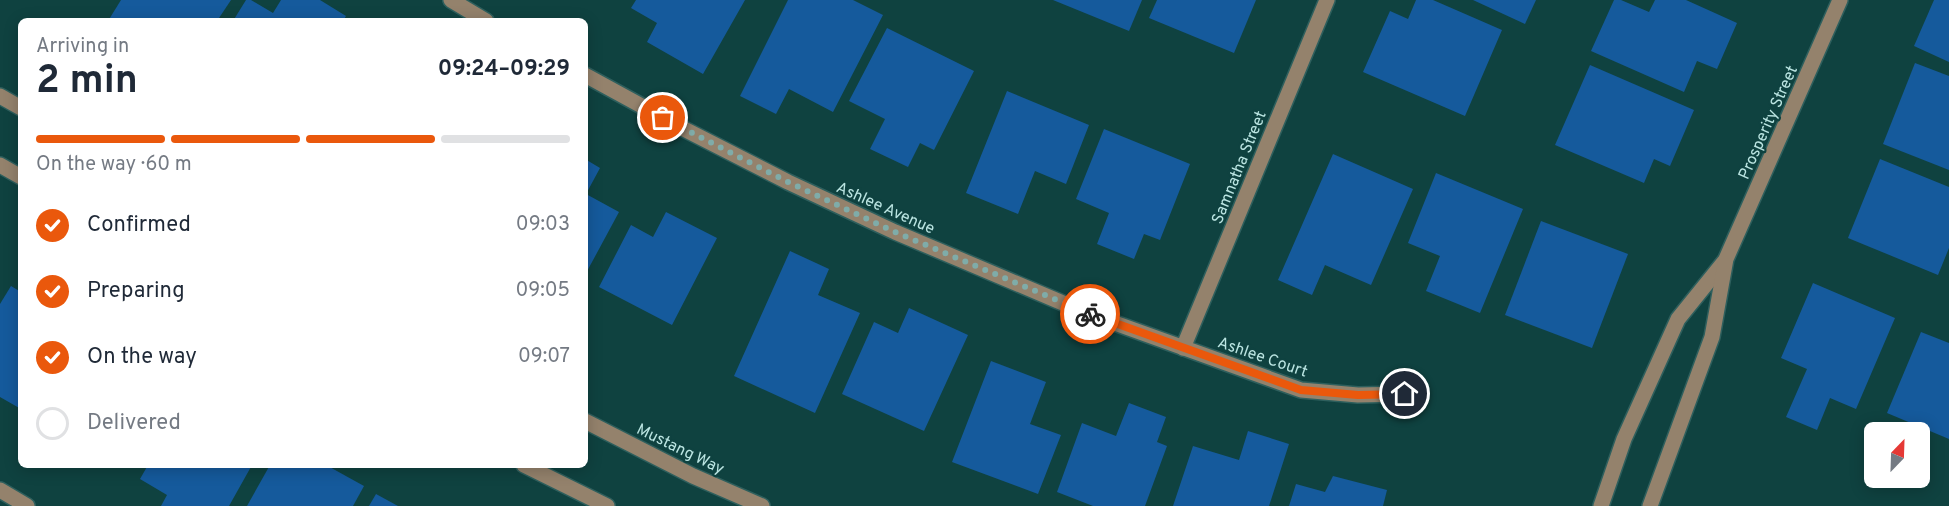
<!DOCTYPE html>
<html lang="en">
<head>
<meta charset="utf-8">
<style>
  :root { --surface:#fff; --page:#f6f6f7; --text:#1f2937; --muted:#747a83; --line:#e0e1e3; --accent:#ea580c }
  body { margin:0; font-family:Overpass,sans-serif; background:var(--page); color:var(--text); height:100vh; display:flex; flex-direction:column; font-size:22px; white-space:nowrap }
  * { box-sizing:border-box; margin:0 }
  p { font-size:20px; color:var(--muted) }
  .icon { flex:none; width:33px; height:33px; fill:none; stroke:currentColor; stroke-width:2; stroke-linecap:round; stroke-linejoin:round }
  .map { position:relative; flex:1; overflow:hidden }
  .panel { position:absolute; left:18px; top:18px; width:570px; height:450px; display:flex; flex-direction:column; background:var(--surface); border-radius:9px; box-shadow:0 3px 15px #0003 }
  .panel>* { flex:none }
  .needle { width:39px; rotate:23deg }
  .fabs { position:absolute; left:1864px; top:422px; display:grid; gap:12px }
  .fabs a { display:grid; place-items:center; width:66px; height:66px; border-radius:9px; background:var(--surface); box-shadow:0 3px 15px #0003; font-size:30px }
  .pin { position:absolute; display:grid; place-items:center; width:51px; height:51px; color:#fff; margin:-26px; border:3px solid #fff; border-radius:50%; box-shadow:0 2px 6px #0007 }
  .courier { position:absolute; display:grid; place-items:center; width:60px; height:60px; margin:-30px; border:4px solid #ea580c; border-radius:50%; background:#fff; color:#222; box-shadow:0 2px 8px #0007 }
  .overview em { font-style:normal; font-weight:700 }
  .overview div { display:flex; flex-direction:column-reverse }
  .overview { display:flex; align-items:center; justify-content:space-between; height:102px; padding:0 18px }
  h1 { font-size:39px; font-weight:700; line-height:45px }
  .bar { display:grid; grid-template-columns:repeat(4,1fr); gap:9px 6px; align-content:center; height:72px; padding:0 18px }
  .bar i { height:8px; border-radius:4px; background:var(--line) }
  .bar .current { background:var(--accent) }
  .bar p { grid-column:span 4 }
  ol { padding:0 18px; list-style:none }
  li { display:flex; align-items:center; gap:18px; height:66px }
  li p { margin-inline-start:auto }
  li .icon { padding:6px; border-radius:50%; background:var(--accent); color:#fff; stroke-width:4 }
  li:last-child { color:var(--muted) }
  li i { width:33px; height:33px; border:3px solid var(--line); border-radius:50% }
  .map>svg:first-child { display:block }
  .building { fill:#155a9c }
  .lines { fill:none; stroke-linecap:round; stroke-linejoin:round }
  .minor-casing { stroke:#2e5f5d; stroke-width:18 }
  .minor { stroke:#94826c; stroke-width:15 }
  .done { stroke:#7faca9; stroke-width:6; stroke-dasharray:0 10.8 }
  .route { stroke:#ea580c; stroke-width:8 }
  .labels { text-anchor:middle; stroke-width:4.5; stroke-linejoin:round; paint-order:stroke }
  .street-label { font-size:16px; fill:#bbe5e2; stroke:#0f4240 }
</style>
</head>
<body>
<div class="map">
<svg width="1949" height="506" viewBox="0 0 1949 506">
  <rect width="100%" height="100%" fill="#0f4240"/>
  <g class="building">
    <path d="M121,0h110l-14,21h-109z"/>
    <path d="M246,0h5l22,13 8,-13h39l26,16 -3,5h-110z"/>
    <path d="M636,0h109l-42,74 -56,-32 10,-19 -26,-15z"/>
    <path d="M788,0h65l30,15 -50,97 -44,-23 -13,25 -36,-18z"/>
    <path d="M1053,0h89l-13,31z"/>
    <path d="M1157,0h99l-22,53 -85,-35z"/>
    <path d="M1416,0h17l69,30 -37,86 -102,-44 27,-61 18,8z"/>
    <path d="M1473,0h63l-11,24z"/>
    <path d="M1614,0h7l28,12 6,-12h31l51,23 -20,46 -20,-8 -13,31 -93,-41z"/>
    <path d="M1934,0h15v62l-35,-16z"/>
    <path d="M887,28l87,43 -40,79 -14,-7 -12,24 -38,-18 15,-30 -36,-18z"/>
    <path d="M1915,63l34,13v94l-66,-26z"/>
    <path d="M1590,65l104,45 -24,56 -16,-7 -10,24 -89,-38z"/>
    <path d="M1007,91l82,34 -23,59 -31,-13 -17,43 -52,-21z"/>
    <path d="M1104,129l86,35 -30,76 -16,-6 -10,25 -37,-15 12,-31 -33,-14z"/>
    <path d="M1333,154l80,35 -42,96 -46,-20 -13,30 -34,-15z"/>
    <path d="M585,159l15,9 -14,26 33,18 -34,63z"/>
    <path d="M1880,159l69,28v61l-11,27 -90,-37z"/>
    <path d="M1436,173l87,36 -43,104 -54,-22 14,-35 -32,-13z"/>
    <path d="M666,212l51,26 -45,87 -73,-38 32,-62 22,12z"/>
    <path d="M1541,221l87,33 -36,94 -87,-33z"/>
    <path d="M790,251l39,18 -11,26 42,18 -45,100 -81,-37z"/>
    <path d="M1813,283l82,35 -39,91 -26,-11 -13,32 -31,-13 21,-48 -26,-11z"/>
    <path d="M11,286l10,6v117l-21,-12v-93z"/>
    <path d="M909,308l59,27 -44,96 -82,-37 32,-72 24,11z"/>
    <path d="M1921,332l28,11v96l-62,-26z"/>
    <path d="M991,361l55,21 -16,42 31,11 -23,59 -86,-32z"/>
    <path d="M1129,403l37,14 -9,25 10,4 -22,60h-52l-36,-14 25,-69 34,13z"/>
    <path d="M1248,431l41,13 -20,62h-96l20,-60 46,14z"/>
    <path d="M148,465h104l-23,41h-68l6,-11 -27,-16z"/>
    <path d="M270,465h56l38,21 -11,20h-106z"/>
    <path d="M1333,476l54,14 -4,16h-94l7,-22 29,8z"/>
    <path d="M376,494l22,12h-29z"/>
  </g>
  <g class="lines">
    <g class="minor-casing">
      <g id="minor">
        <path d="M451,0l35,21"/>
        <path d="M585,75l97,53 106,54 107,50 189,80 217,78 57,5 47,-1"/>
        <path d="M0,96l21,12"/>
        <path d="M0,165l21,12"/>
        <path d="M1183,348l144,-348"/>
        <path d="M585,421l108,55 69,30"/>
        <path d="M524,465l83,41"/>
        <path d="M0,490l27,16"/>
        <path d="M1601,506l23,-67 54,-120 46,-57"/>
        <path d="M1650,506l62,-169 14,-78 114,-259"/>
      </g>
    </g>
    <use href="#minor" class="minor"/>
  </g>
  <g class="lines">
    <path class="done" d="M663,118l125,64 107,50 195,82"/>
    <path class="route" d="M1090,314l211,76 57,5 47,-1"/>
  </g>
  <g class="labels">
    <g class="street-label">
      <text transform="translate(1767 122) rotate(-66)" y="6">Prosperity Street</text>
      <text transform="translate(1238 167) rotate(-68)" y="6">Samnatha Street</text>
      <text transform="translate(886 207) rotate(24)" y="6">Ashlee Avenue</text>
      <text transform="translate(1263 356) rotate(19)" y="6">Ashlee Court</text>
      <text transform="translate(681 448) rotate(26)" y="6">Mustang Way</text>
    </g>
  </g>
</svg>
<div class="fabs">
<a><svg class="needle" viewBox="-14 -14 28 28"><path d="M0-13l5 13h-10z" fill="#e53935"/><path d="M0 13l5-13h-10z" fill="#747a83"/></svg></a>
</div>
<div class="pin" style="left:663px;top:118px;background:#ea580c"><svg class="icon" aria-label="bag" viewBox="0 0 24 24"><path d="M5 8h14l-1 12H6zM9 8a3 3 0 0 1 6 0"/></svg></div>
<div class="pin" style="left:1405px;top:394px;background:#1f2937"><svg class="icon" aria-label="home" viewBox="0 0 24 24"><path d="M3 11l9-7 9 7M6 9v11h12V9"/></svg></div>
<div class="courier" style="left:1090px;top:314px"><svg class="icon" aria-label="bike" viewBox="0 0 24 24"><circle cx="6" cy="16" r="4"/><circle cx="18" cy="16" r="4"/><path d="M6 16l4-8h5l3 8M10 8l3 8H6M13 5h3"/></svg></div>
<section class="panel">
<div class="overview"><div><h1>2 min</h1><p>Arriving in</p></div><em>09:24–09:29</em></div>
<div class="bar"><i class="current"></i><i class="current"></i><i class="current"></i><i></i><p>On the way · 60 m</p></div>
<ol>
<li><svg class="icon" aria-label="check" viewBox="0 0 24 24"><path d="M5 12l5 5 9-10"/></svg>Confirmed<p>09:03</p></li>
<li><svg class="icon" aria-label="check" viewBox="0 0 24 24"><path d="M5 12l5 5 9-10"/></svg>Preparing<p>09:05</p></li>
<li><svg class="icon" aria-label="check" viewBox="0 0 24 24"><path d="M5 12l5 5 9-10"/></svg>On the way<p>09:07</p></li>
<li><i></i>Delivered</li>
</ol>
</section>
</div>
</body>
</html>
